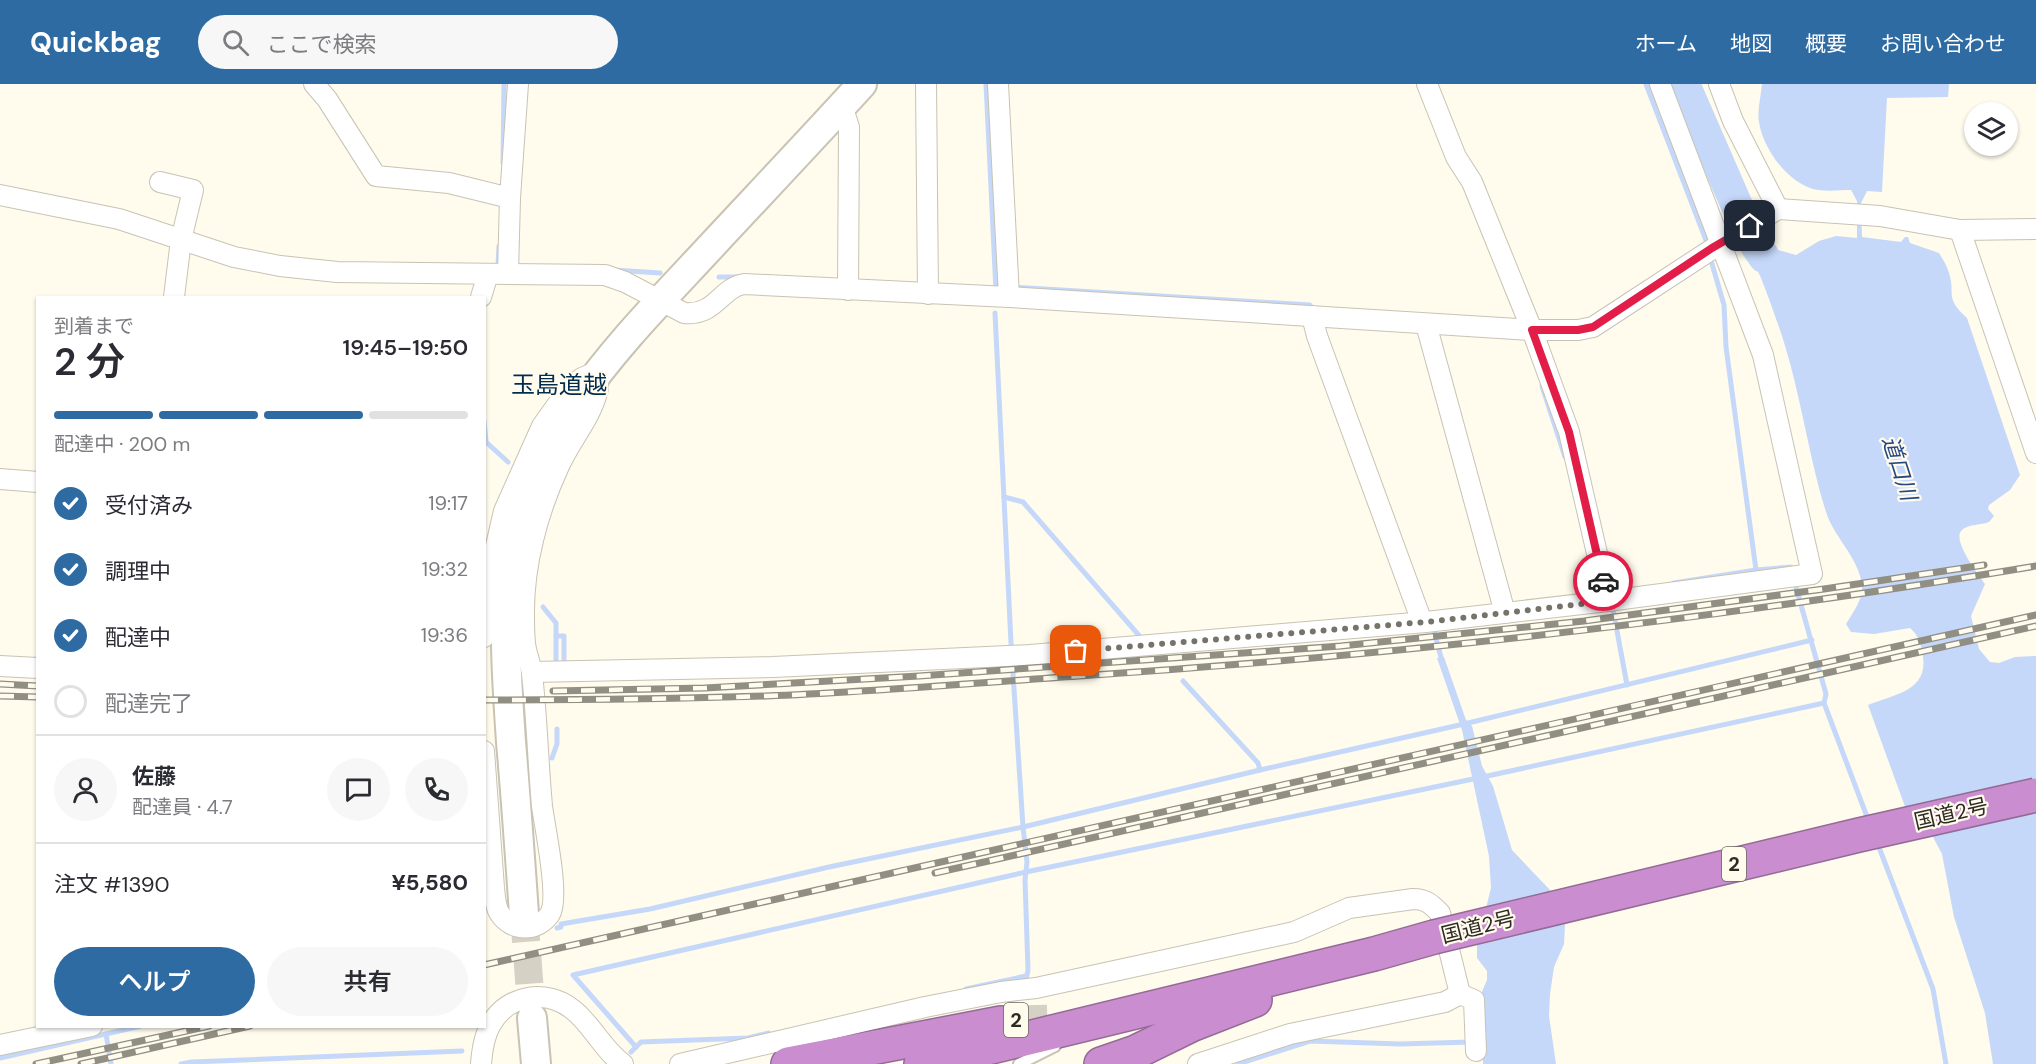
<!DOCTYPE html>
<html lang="ja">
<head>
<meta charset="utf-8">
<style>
  :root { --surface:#fff; --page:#f7f7f7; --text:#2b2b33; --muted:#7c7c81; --line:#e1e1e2; --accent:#2d6ba2 }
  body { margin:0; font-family:"DM Sans","Noto Sans JP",sans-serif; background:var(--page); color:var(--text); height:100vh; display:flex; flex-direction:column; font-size:22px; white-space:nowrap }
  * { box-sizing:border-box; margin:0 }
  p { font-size:20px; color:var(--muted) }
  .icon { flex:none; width:33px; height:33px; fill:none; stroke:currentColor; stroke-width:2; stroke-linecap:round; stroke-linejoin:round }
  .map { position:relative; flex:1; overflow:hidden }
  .drawer { position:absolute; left:36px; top:212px; width:450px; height:732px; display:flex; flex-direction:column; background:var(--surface); border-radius:0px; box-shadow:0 2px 4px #0004 }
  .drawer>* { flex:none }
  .tools { position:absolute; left:1964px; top:18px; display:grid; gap:12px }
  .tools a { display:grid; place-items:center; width:54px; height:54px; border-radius:50%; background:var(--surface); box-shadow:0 2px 4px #0004; font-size:30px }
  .pin { position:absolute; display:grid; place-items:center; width:51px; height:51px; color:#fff; margin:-26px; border-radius:12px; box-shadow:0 3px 9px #0006 }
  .courier { position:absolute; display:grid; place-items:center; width:60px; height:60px; margin:-30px; border:4px solid #e11d48; border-radius:50%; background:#fff; color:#222; box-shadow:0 2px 8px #0007 }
  .summary em { font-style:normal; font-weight:600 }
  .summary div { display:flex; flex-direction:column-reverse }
  .summary { display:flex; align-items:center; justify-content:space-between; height:102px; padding:0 18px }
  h1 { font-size:39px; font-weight:600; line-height:45px }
  .bar { display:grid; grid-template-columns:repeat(4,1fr); gap:9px 6px; align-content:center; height:72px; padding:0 18px }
  .bar i { height:8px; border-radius:4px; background:var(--line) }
  .bar .selected { background:var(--accent) }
  .bar p { grid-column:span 4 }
  .line { display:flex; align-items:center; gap:15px; padding:0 18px; border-top:2px solid var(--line) }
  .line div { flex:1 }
  .round { display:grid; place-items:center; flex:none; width:63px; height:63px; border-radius:32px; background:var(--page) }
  ol { padding:0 18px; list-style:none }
  li { display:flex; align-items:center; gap:18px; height:66px }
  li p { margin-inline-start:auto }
  li .icon { padding:6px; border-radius:50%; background:var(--accent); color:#fff; stroke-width:4 }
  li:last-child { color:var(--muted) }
  li i { width:33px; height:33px; border:3px solid var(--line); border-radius:50% }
  .action { display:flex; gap:12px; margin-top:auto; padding:12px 18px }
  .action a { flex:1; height:69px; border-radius:36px; background:var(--accent); color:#fff; font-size:24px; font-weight:600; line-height:69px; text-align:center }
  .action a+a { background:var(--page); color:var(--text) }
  header { display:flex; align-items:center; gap:36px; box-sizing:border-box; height:84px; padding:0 30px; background:var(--accent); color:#fff }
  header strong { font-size:28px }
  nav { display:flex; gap:33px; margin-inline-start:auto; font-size:21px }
  .search { width:420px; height:54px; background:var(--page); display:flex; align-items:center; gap:15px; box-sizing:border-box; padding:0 21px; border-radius:33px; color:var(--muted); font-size:22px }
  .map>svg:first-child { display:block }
  .water { fill:#c5d8f9 }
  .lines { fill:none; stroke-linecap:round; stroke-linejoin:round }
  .stream { stroke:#c5d8f9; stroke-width:5 }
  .river { stroke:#c5d8f9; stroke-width:32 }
  .street-tunnel { stroke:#d5d1c5; stroke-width:20; stroke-dasharray:20 10; stroke-linecap:butt }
  .secondary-tunnel { stroke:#d5d1c5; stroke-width:28; stroke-dasharray:28 14; stroke-linecap:butt }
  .lane-casing { stroke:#c8c3b3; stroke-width:14 }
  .street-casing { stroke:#c8c3b3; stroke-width:22 }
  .secondary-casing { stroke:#c8c3b3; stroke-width:32 }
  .highway-casing { stroke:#936b94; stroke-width:36 }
  .lane { stroke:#fff; stroke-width:10 }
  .street { stroke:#fff; stroke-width:20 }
  .secondary { stroke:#fff; stroke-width:28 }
  .highway { stroke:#ca8ed0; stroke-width:33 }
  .rail-casing { stroke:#918e84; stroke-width:7 }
  .rail { stroke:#fffbed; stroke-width:4.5; stroke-dasharray:14; stroke-linecap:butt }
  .highway-bridge-casing { stroke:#936b94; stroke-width:36; stroke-linecap:butt }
  .highway-bridge { stroke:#ca8ed0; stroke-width:33 }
  .done { stroke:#76736a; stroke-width:6; stroke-dasharray:0 10.8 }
  .route { stroke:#e11d48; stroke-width:8 }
  .labels { text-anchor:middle; stroke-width:4.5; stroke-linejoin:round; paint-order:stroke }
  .shield { fill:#fffbed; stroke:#6b6960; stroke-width:1.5 }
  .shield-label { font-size:20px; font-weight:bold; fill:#2c2a24 }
  .street-label { font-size:21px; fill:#2c2a24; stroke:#fffbed }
  .water-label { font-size:22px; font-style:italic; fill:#244887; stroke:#fffbed }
  .quarter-label { font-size:24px; fill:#002c50; stroke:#fffbed }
</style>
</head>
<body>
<header>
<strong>Quickbag</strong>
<div class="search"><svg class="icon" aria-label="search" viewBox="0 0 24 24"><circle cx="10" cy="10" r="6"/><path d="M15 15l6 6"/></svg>ここで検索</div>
<nav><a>ホーム</a><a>地図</a><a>概要</a><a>お問い合わせ</a></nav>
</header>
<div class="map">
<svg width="2036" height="980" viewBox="0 0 2036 980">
  <rect width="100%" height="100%" fill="#fffbed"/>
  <g class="water">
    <path d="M1762,0h187l-1,13 -61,1 -5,94 -15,-1 -6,12 1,34 39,5 4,-5h3l2,6 29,10c3,5 7,11 9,17 9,25 -5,26 19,48l53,157 -10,15 -21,15 -1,4 6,7 -5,6c-7,3 -21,2 -27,8 -11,9 16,44 23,54l-14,32 8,33 11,13 9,1 16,-6 21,-1v408h-43l-8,-51 -31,-96 -12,-63 -10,-19 -25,-23 -39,-107c25,-10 60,-14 55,-48 -2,-13 -4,-21 -13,-29l-36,6 -23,-2 -5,-8c6,-10 15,-22 16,-34 1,-28 -28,-52 -36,-78 -20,-65 -27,-133 -51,-196 -6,-17 -12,-35 -20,-51 -4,-8 -12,-13 -16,-22l19,-14 13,19 25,7 23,-14 17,-5 21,2v-37l-6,-11c-11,0 -27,2 -38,-1 -26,-8 -50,-40 -54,-67 -2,-12 2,-26 3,-38z"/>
    <path d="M1444,573l22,63 6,6 10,40 11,20 19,64 38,40 15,35 -1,19 -10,23 -4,27 -1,22 7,48h-73l-2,-70 6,-14v-9l-10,-13v-13l14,-57 -2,-32 -27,-126 -25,-72z"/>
  </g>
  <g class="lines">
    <g class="stream">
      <path d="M986,0l10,207"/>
      <path d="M1646,0l63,164"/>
      <path d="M503,79l1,-79"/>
      <path d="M1710,173l14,48 2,42 30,223 35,-3 1,4"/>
      <path d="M498,181l1,-19"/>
      <path d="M614,186l46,3"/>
      <path d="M719,193h20"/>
      <path d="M1013,203l297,18 2,4"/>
      <path d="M995,229l16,330 12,184 4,35 -2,18 3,90 -2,10"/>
      <path d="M1542,302l23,71"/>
      <path d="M484,337l2,21 22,20"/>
      <path d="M1004,413l19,5 120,138"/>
      <path d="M1794,496l32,114 -2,9 45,119"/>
      <path d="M1674,499l82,-13"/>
      <path d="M1612,520l15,81"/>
      <path d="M543,523l13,16v37"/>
      <path d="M1432,540l10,37"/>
      <path d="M556,552h8v27l4,1"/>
      <path d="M1183,597l75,82 2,7"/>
      <path d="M552,674l5,-14v-15"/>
      <path d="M1877,758l56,147 13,75"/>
      <path d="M557,844l4,-1v-3l89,-15 179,-42 194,-40 237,-57 204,-46 348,-84"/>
      <path d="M966,905l60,-13"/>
      <path d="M106,950l5,30"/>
      <path d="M636,963l-63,-72 453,-103 452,-94 346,-75"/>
      <path d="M631,968l10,-10 107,-4 21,-5"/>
      <path d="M0,974l141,-32"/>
      <path d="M181,980l11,-2 270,-11"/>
      <path d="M1238,980l72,-23 90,3 72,-2"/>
    </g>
    <path class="river" d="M1684,0l67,154 13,19"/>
    <path class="street-tunnel" d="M1037,921l1,59"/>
    <path class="secondary-tunnel" d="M524,830l8,104"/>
    <g class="lane-casing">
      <path id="lane" d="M1019,980l36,-18"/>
    </g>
    <g class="street-casing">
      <g id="street">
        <path d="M314,0l13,15 49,77 73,7 61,15"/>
        <path d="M926,0l2,210"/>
        <path d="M998,0l11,213"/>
        <path d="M1427,0l29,73 16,25 60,148 37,102 39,169"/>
        <path d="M1719,0l14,37 45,88"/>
        <path d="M842,22l7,21 -1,163"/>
        <path d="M160,98l33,8 -12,50 -7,57"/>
        <path d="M0,111l119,24 115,38 46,9 57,6 268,3 20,7 59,31c32,3 36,-25 60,-29l265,13 523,33h46l15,-3 127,-83 58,-35 102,7 80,14 76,-1"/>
        <path d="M1960,146l76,223"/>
        <path d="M508,189l2,-75 8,-114"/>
        <path d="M481,213l7,-23"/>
        <path d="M1312,232l5,20 105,286"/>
        <path d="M1426,240l79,289"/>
        <path d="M0,395l38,3"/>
        <path d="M484,553l6,-65 -3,-13"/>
        <path d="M0,582l38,2"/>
        <path d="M532,588l241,-5 257,-12 396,-33 182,-21 204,-27 -49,-219 -103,-271"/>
        <path d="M484,667l10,137c1,8 1,19 6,26 12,18 38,18 50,0 10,-17 -5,-85 -8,-108 -4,-44 -5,-88 -10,-132 -1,-10 -6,-20 -7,-31 -1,-9 -1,-18 -1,-27 -1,-50 14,-105 35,-150 11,-25 31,-47 38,-73 2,-7 1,-15 1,-22l-16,7 -13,10 -27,38 -38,85 -14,61"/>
        <path d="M0,961l92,-19"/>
        <path d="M481,980c1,-14 3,-28 10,-40 17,-30 56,-35 81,-15 20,15 30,40 51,55"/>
        <path d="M680,980l245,-57 76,-15 35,-4 258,-56 55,-24 64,-9c13,0 18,5 27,14l20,81"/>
        <path d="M1198,980l92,-30 155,-32 15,-8 14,6 2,51"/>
      </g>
    </g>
    <g class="secondary-casing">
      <g id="secondary">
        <path d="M524,830c-4,-57 -8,-115 -13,-172 -4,-61 -9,-122 0,-182 22,-130 105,-212 191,-304 53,-57 107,-114 160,-172"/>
        <path d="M532,934l4,46"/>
      </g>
    </g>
    <g class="highway-casing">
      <g id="highway">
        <path d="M788,980l213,-41"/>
        <path d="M921,980l453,-110 60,-17"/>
        <path d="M1101,980l35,-12 55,-27 64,-25"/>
      </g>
    </g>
    <use href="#lane" class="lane"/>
    <use href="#street" class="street"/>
    <use href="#secondary" class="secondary"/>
    <use href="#highway" class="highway"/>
    <g class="rail-casing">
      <g id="rail">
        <path d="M0,600l38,2"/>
        <path d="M553,607l152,-3 214,-12 422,-30 243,-25 240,-32 160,-24"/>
        <path d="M0,612l38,1"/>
        <path d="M484,616c94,0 189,-1 282,-4 105,-4 209,-13 313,-20 321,-21 640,-57 957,-110"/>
        <path d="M935,789l1101,-247"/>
        <path d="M484,881l1552,-350"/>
        <path d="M36,980l173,-38"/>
        <path d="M81,980l169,-38"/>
      </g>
    </g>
    <use href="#rail" class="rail"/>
    <g class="highway-bridge-casing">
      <path id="highway-bridge" d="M1434,853l425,-102 177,-40"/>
    </g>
    <use href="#highway-bridge" class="highway-bridge"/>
  </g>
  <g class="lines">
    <path class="done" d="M1076,567l350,-29 182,-21 -5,-20"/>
    <path class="route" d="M1603,497l-34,-149 -37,-102h46l15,-3 119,-79 38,-22"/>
  </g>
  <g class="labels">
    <g class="shield">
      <rect x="1722" y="763" width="24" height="34" rx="4.5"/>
      <rect x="1004" y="919" width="24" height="34" rx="4.5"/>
    </g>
    <g class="shield-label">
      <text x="1734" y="787">2</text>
      <text x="1016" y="943">2</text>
    </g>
    <g class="street-label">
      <text transform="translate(1951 730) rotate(-13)" y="7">国道2号</text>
      <text transform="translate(1478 843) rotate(-14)" y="7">国道2号</text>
    </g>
    <g class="water-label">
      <text transform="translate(1900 384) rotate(72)" y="8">道口川</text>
    </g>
    <g class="quarter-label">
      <text x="559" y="309">玉島道越</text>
    </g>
  </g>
</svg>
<div class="tools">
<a><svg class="icon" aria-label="layers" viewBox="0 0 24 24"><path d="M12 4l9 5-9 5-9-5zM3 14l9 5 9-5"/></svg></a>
</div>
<div class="pin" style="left:1076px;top:567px;background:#ea580c"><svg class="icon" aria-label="bag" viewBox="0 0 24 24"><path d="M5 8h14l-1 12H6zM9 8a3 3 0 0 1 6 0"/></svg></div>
<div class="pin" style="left:1750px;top:142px;background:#1f2937"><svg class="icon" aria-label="home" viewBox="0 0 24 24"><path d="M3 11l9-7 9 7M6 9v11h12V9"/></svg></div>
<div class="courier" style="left:1603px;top:497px"><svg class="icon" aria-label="car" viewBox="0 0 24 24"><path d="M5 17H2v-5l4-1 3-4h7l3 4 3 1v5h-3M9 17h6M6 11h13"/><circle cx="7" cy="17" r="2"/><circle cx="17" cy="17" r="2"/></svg></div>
<section class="drawer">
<div class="summary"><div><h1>2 分</h1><p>到着まで</p></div><em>19:45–19:50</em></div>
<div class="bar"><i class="selected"></i><i class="selected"></i><i class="selected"></i><i></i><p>配達中 · 200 m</p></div>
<ol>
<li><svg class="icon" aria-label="check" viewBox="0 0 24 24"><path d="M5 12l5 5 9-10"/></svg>受付済み<p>19:17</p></li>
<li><svg class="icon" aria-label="check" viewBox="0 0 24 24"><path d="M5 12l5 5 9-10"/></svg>調理中<p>19:32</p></li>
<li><svg class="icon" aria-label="check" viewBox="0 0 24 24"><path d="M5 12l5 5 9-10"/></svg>配達中<p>19:36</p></li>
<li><i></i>配達完了</li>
</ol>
<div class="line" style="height:108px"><a class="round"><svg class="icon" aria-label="person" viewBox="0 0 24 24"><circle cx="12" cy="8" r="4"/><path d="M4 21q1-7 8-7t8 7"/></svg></a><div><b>佐藤</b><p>配達員 · 4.7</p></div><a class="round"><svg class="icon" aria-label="chat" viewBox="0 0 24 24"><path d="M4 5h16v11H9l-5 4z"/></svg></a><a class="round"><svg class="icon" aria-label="phone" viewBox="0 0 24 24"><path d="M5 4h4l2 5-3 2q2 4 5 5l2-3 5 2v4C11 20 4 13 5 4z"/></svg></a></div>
<div class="line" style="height:78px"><div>注文 #1390</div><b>¥5,580</b></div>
<div class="action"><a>ヘルプ</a><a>共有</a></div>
</section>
</div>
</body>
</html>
